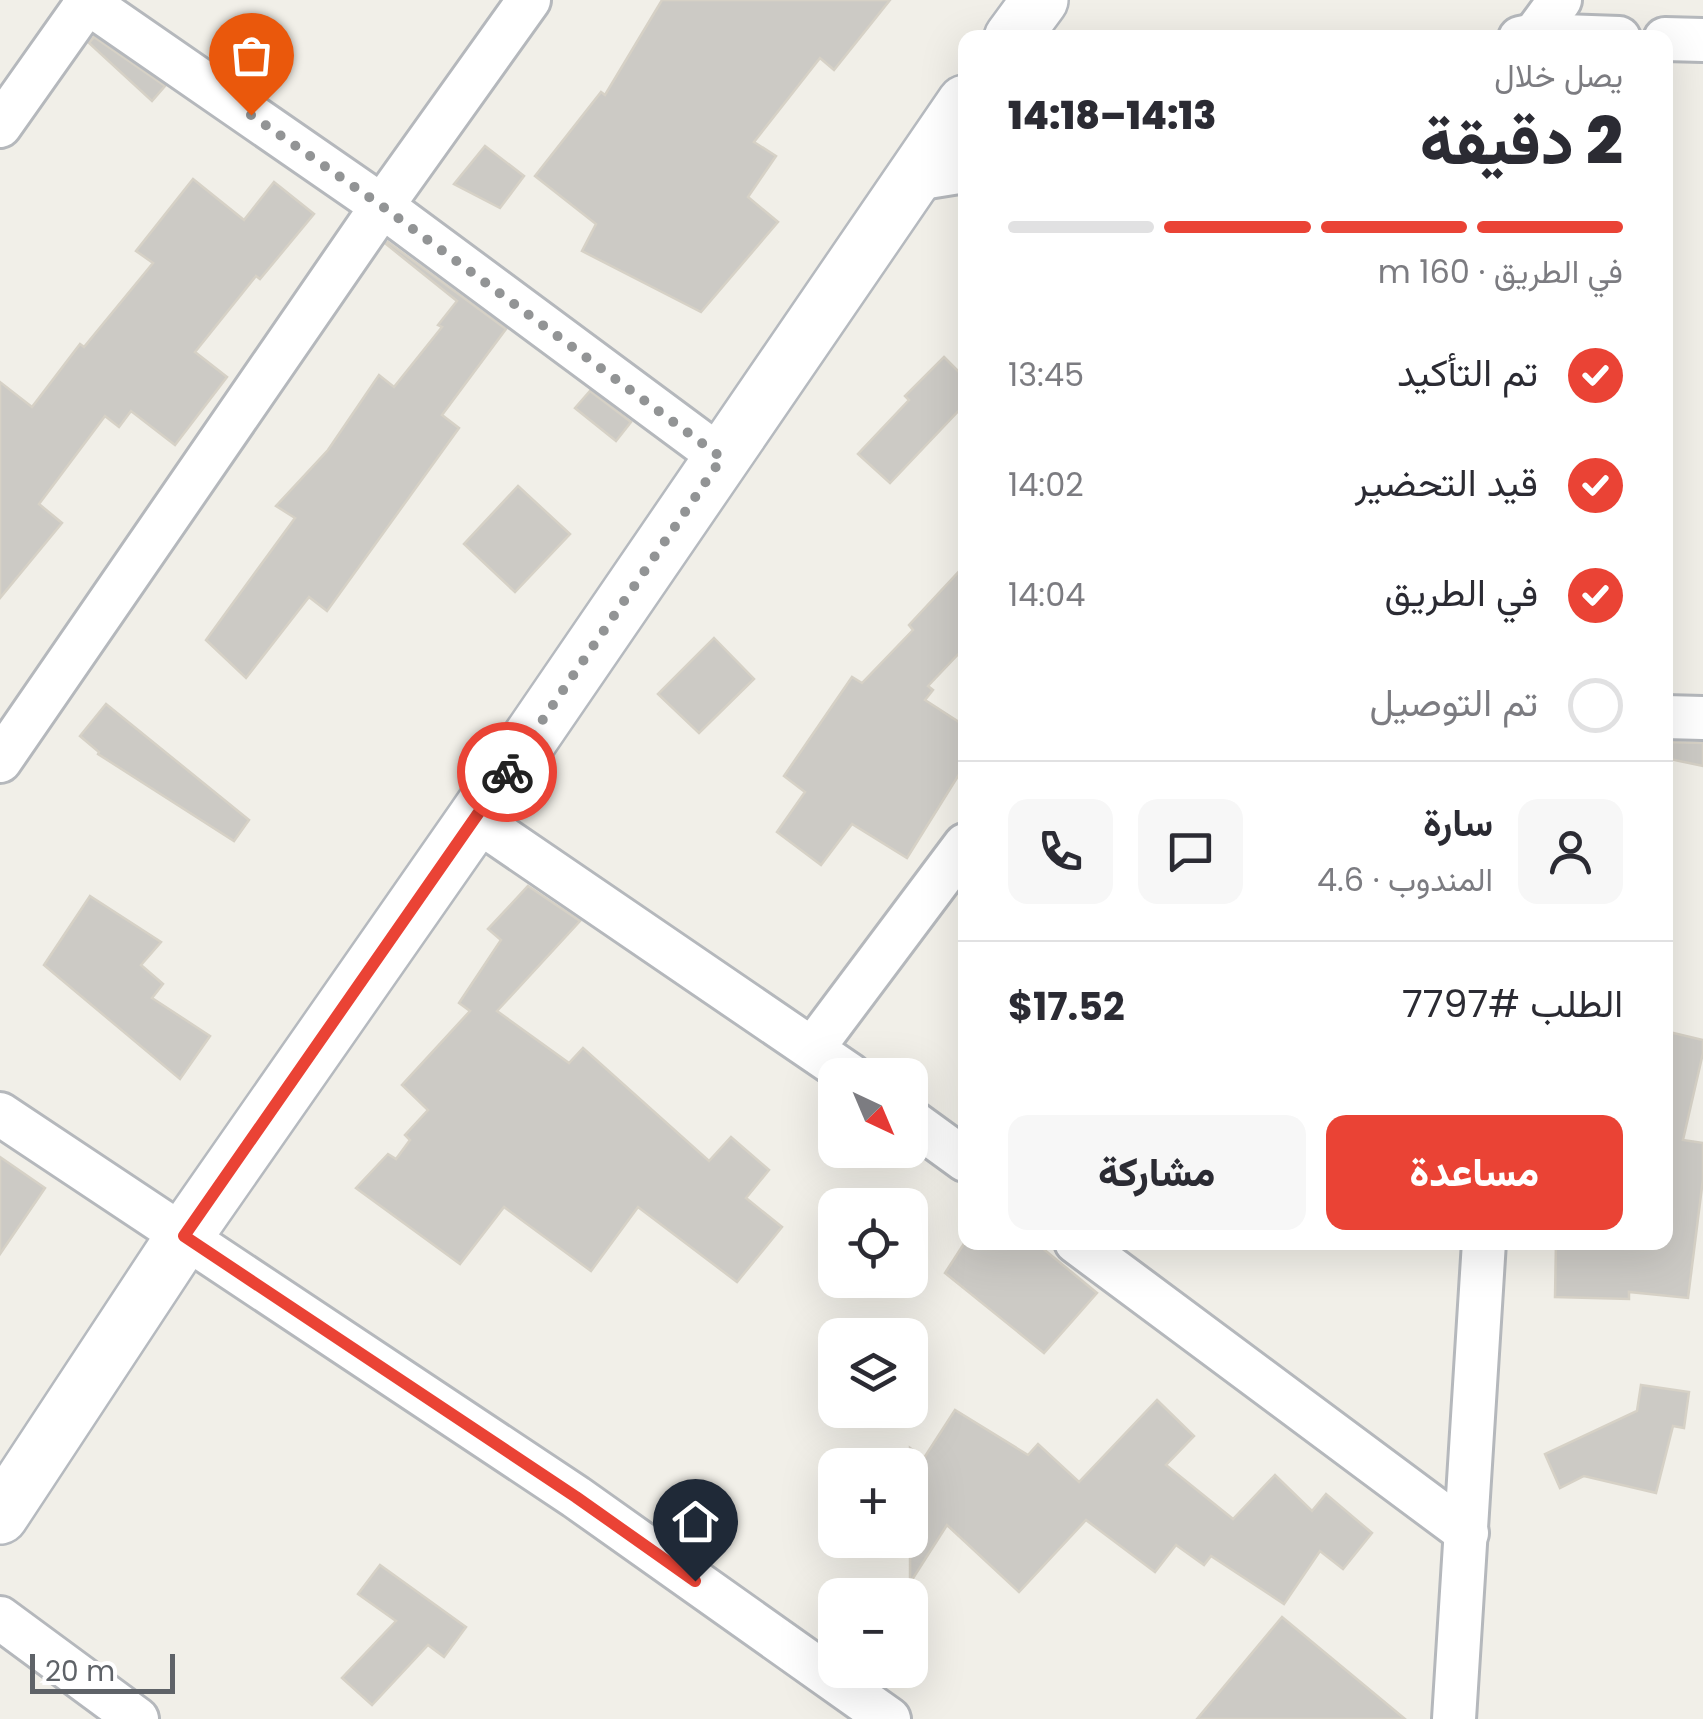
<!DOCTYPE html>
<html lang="ar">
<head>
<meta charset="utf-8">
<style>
  :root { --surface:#fff; --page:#f7f7f7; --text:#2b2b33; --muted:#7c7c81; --line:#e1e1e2; --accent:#ea4335 }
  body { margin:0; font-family:Poppins,Vazirmatn,sans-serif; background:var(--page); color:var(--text); direction:rtl; height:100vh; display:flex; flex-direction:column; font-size:38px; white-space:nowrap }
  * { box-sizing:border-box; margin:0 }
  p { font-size:32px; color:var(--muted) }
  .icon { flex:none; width:55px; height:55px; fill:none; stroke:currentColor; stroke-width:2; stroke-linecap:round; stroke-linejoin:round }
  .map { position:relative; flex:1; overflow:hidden; direction:ltr }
  .drawer { position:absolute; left:958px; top:30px; width:715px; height:1220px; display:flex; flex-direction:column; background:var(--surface); border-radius:20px; box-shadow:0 10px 40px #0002; direction:rtl }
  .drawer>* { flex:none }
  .needle { width:65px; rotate:136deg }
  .buttons { position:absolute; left:818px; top:1058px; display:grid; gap:20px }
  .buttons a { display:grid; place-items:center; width:110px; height:110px; border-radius:20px; background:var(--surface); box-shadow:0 10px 40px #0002; font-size:50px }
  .scale { position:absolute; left:30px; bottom:25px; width:145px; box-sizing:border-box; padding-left:10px; border:5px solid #5f6368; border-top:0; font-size:28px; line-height:35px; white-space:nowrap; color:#5f6368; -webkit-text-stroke:8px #fff; paint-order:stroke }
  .pin { position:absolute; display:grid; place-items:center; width:85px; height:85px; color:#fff; margin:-102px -42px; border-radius:50% 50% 50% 0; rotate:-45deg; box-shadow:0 0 10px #0007 }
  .pin .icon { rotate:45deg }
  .courier { position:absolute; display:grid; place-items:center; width:100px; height:100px; margin:-50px; border:8px solid #ea4335; border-radius:50%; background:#fff; color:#222; box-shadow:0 2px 12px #0007 }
  .head em { font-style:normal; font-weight:800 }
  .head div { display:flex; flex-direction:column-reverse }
  .head { display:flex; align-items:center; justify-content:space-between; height:170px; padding:0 50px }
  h1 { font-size:65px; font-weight:800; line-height:75px }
  .bar { display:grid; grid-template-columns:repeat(4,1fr); gap:15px 10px; align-content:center; height:120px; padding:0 50px }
  .bar i { height:12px; border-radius:8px; background:var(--line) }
  .bar .current { background:var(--accent) }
  .bar p { grid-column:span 4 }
  .line { display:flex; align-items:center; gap:25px; padding:0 50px; border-top:2px solid var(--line) }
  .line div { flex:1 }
  .round { display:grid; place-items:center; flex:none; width:105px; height:105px; border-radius:20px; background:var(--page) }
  ol { padding:0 50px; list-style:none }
  li { display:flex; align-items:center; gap:30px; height:110px }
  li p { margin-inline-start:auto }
  li .icon { padding:10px; border-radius:50%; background:var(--accent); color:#fff; stroke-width:4 }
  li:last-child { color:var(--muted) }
  li i { width:55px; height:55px; border:5px solid var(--line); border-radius:50% }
  .action { display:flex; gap:20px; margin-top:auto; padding:20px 50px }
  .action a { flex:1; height:115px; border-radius:20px; background:var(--accent); color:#fff; font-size:40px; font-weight:800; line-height:115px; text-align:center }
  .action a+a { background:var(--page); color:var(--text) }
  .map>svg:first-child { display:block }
  .building { fill:#cccac5; stroke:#d6d1c6; stroke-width:2.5 }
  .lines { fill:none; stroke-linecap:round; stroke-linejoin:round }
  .street-casing { stroke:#b5b8bc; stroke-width:48 }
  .secondary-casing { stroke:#b6babf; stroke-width:60 }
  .street { stroke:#fff; stroke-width:42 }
  .secondary { stroke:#fff; stroke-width:55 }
  .done { stroke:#929495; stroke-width:10; stroke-dasharray:0 18 }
  .route { stroke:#ea4335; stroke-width:12 }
</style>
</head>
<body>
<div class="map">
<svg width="1703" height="1719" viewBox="0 0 1703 1719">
  <rect width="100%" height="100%" fill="#f1efe8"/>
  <g class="building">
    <path d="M662,0h228l-56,70 -14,-12 -66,84 22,14 -28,41 30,25 -77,90 -119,-61 14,-27 -61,-48 66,-84 4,3z"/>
    <path d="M94,37l71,49 -13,15 -63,-58z"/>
    <path d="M485,146l39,30 -24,32 -46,-24z"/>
    <path d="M193,179l51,41 30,-38 40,32 -54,65 -4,-3 -61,76 32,25 -52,68 -44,-34 -12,16 -14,-11 -66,88 23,19 -62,75v-216l32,25 48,-63 4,3 69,-84 -17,-12z"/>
    <path d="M388,242l118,87 -64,86 17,13 -132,183 -18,-14 -63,81 -40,-38 89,-122 -19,-12 52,-56 51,-75 15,12 48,-60 -4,-2 19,-24 -71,-57z"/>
    <path d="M944,357l21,21v26l-75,79 -32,-29 51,-54 -4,-4z"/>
    <path d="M590,391l41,31 -15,19 -41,-33z"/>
    <path d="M518,486l52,48 -55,58 -51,-48z"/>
    <path d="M965,565v82l-37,39 5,4 -8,10 40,26v39l-58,93 -55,-34 -31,41 -44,-33 28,-40 -21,-16 68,-99 10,6 51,-53 -4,-5z"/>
    <path d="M714,638l40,41 -55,54 -41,-39z"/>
    <path d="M106,704l143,116 -15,21 -136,-87 1,-2 -19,-16z"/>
    <path d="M1665,742l38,1v23l-38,-8z"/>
    <path d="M528,886l52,35 -83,90 72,52 14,-15 126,113 22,-24 38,33 -23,28 36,29 -45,55 -99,-75 -47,64 -87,-64 -44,57 -104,-76 32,-34 8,5 14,-19 -5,-5 23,-25 -26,-25 68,-74 -11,-8 42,-63 -13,-11z"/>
    <path d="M90,896l71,46 -20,23 22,19 -11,14 58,38 -30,43 -136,-114z"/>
    <path d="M1665,1031l38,9v13l-20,87 20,3v36l-15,119 -59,-6v7l-74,-2 1,-55h109z"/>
    <path d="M0,1157l45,31 -45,66z"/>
    <path d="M965,1242h70l62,51 -53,60 -99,-80z"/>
    <path d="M1641,1385l48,7 -5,36 -11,-2 -17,67 -72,-17 -24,12 -15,-34 92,-43z"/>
    <path d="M1157,1400l37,36 -28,29 67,54 42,-44 37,36 14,-17 46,39 -29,36 -23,-18 -36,53 -73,-48 -7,9 -28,-20 -21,27 -69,-52 -67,72 -72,-67 -37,58v-135l14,10 31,-48 73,45 10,-11 41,38z"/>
    <path d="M380,1565l86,62 -22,30 -16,-12 -56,60 -30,-27 54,-57 -38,-27z"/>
    <path d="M1282,1617l123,102h-208z"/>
  </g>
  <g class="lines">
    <g class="street-casing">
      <g id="street">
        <path d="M84,0l298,206 340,252"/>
        <path d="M1520,38l14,-3 85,3"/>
        <path d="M1532,38l28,-38"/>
        <path d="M1665,39l38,1"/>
        <path d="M0,126l89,-126"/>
        <path d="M909,180l56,-9"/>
        <path d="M1665,717l38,1"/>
        <path d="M0,761l382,-555 147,-206"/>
        <path d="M475,819l375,256"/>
        <path d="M813,1048l152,-203"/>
        <path d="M0,1114l576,383 313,222"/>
        <path d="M910,1120l55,40"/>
        <path d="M1076,1242l391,291"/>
        <path d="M0,1618l137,101"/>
        <path d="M1454,1719l30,-477"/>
      </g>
    </g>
    <g class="secondary-casing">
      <g id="secondary">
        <path d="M1012,38l28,-38"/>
        <path d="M0,1516l185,-281 290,-416 490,-716"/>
      </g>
    </g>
    <use href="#street" class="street"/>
    <use href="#secondary" class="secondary"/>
  </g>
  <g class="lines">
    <path class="done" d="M251,115l131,91 340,252 -215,314"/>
    <path class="route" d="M507,772l-323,464 392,261 119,84"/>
  </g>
</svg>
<div class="buttons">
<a><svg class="needle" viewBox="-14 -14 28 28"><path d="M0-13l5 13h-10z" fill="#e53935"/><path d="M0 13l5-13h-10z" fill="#7c7c81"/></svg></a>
<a><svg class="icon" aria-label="locate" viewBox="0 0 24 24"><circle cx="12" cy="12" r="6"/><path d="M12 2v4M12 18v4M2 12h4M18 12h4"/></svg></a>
<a><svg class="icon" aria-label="layers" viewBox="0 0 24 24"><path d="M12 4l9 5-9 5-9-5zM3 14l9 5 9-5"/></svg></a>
<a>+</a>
<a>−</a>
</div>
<div class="scale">20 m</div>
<div class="pin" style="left:251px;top:115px;background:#ea580c"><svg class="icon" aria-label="bag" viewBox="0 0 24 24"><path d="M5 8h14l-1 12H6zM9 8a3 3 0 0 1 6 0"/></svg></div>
<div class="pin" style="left:695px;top:1581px;background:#1f2937"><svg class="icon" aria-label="home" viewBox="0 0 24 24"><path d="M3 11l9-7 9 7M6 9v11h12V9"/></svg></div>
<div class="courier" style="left:507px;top:772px"><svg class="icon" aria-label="bike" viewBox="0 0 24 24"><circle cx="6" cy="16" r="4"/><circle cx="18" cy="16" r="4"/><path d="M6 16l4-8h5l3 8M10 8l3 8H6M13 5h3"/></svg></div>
<section class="drawer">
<div class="head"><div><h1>2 دقيقة</h1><p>يصل خلال</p></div><em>14:13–14:18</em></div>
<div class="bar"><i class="current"></i><i class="current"></i><i class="current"></i><i></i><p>في الطريق · 160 m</p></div>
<ol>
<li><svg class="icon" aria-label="check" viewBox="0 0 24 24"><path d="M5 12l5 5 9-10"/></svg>تم التأكيد<p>13:45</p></li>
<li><svg class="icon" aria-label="check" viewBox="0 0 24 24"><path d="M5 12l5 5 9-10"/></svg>قيد التحضير<p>14:02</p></li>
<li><svg class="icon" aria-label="check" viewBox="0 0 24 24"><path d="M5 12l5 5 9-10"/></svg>في الطريق<p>14:04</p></li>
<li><i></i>تم التوصيل</li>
</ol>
<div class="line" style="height:180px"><a class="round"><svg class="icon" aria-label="person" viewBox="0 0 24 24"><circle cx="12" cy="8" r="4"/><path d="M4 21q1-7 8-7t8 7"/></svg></a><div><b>سارة</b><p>المندوب · 4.6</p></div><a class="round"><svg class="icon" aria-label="chat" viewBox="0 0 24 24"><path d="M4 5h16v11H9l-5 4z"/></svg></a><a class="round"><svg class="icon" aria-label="phone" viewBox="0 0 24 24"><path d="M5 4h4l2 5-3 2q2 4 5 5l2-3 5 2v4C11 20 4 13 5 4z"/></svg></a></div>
<div class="line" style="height:130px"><div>الطلب #7797</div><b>$17.52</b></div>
<div class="action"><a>مساعدة</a><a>مشاركة</a></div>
</section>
</div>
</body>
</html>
